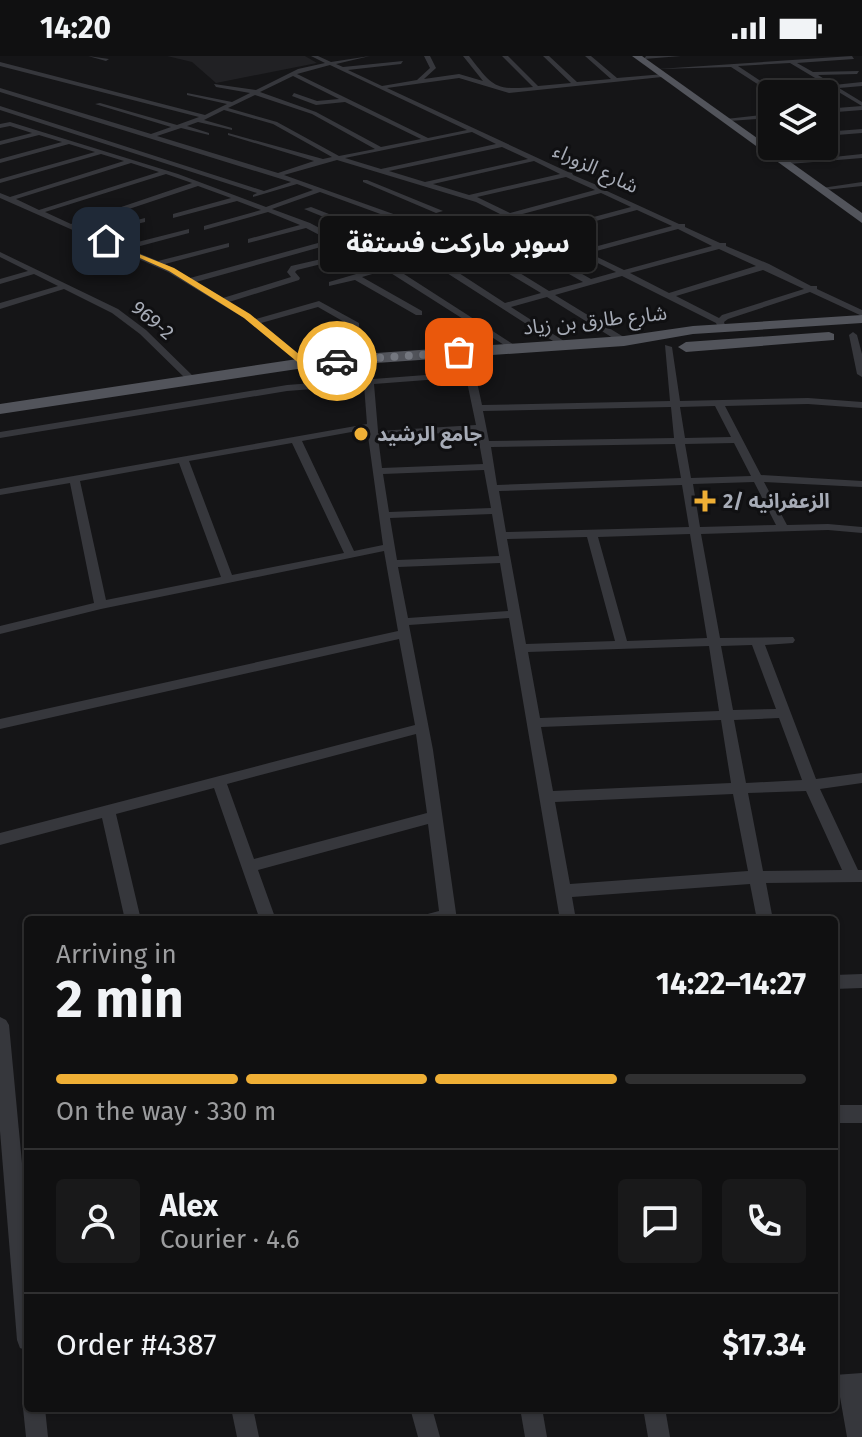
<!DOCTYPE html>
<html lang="en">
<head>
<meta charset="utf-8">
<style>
  :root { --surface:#101011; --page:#19191a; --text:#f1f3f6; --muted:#9c9d9f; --line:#303031; --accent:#efaf35 }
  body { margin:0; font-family:"Fira Sans","Noto Sans Arabic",sans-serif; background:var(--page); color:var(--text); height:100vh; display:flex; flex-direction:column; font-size:30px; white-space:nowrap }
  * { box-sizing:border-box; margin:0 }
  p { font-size:26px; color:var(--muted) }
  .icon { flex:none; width:44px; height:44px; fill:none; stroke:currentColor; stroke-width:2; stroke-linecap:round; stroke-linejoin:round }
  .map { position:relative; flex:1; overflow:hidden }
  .drawer { position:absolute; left:24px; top:860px; width:814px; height:496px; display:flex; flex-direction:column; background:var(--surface); border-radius:8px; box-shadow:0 2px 6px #0004,0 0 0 2px var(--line) }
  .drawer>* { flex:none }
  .buttons { position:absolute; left:758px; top:24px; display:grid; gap:16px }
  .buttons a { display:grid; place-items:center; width:80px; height:80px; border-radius:8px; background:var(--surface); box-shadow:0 2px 6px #0004,0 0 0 2px var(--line); font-size:40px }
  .pin { position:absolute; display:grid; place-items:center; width:68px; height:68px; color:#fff; margin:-34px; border-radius:16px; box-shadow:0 4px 12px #0006 }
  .courier { position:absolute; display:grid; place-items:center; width:80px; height:80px; margin:-40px; border:6px solid #efaf35; border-radius:50%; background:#fff; color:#222; box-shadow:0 2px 10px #0007 }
  .bubble { position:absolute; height:56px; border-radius:8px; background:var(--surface); box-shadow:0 2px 6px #0004,0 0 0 2px var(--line); font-size:26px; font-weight:700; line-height:56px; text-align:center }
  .headline em { font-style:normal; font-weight:700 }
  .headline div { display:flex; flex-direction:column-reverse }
  .headline { display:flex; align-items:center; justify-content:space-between; height:136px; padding:0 32px }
  h1 { font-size:52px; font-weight:700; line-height:60px }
  .bar { display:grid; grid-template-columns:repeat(4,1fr); gap:12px 8px; align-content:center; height:96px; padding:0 32px }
  .bar i { height:10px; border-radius:6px; background:var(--line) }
  .bar .current { background:var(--accent) }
  .bar p { grid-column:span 4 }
  .line { display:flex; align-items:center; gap:20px; padding:0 32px; border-top:2px solid var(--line) }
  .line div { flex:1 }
  .round { display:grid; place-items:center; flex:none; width:84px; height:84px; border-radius:8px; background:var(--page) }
  .status { display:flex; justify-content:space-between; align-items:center; height:56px; padding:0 40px; background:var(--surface); direction:ltr }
  .status svg { height:22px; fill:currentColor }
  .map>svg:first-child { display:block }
  .built { fill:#212124 }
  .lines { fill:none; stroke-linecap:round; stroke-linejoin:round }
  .street { fill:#36373c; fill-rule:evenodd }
  .primary { fill:#52545b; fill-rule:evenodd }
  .route { fill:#efaf35 }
  .done { stroke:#74777f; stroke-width:8; stroke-dasharray:0 14.4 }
  .poi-dot { fill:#efaf35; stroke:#101012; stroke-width:3 }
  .labels { text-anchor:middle; stroke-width:6; stroke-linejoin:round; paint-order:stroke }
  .far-street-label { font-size:20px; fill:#a7acb7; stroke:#101012 }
  .far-poi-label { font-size:20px; font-weight:bold; fill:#a7acb7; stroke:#101012; text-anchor:start }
</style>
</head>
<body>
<div class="status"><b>14:20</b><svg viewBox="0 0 49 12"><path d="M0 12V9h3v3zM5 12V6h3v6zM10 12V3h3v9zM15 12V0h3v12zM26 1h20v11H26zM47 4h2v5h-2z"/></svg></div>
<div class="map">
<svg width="862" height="1381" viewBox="0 0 862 1381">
  <rect width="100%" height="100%" fill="#151517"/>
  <path class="built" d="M167,0h138l12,7 -101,20 -24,-21z"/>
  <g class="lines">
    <g class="street">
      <path d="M88,0l21,3 -3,2z"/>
      <path d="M311,0h7l13,6 39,-6 -34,8 7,3 60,-6 -2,3 -53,6 34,16 35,-6 13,-12 -6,-12h6l6,12 -12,11 35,-5 24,7 -20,-25h6c23,29 24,35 64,31l-31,-31h6l30,30 33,-3 -28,-27h6l28,26 34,-3 -26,-23h6l26,22 47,-4 -2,3 -153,16 -50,-15 -72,10 181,84 4,1 1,2 33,14 1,2 72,33h6v3l35,16h6v3l43,18 42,22h6v3l45,21v6l-52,-24 -82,27 -4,3 2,6 -4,3 -3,-1 -3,-7 -94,-47 -67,19 72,44v4h-6l-74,-46 -36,10 56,36 1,2 -4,3 -128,-82 -36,-18 -96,-39 7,-2 95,37 36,18 63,41 36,-10 -45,-27 -58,-31 -118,-43 -48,17 38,14 80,42 129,83 -7,2 -126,-80 -24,7 60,34v4h-6l-61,-35 -26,6v-4l51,-15 -22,-12 -61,15 -2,2 5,6 -1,2 -70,22 27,17 63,-18 40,22v4h-6l-35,-20 -57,16 46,38v4l-3,1 -60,-48 -76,-46 -168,-74v-5l10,4 114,-36 -23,-7 -101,29v-4l95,-27 -26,-8 -69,19v-4l62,-17 -23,-7 -39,10v-4l32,-8 -22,-7 -10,2v-4l10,-2 168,52 88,33 47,-17 -16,-6 -44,13v-2l4,-2 -257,-83v-4l264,85 27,-9 -291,-90v-4l151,46 20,-7 -76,-23 5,-1 77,22 22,-8 -199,-51v-4l205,53 22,-11 -40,-9v-2l45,9 18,-9 -34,-6 -2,-3 42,6 42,-21 27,-6zM330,9l137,65 -39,8 -131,-64zM293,20l46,23 -22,2 -23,-8 -2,3 24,9 29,-3 76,37 -40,8 -65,-35 -56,-20zM255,39l57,19 63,35 -36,7 -62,-34 -49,-14zM224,54l49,14 59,33 -9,2 -95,-26v2l86,26 -36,12 -121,-37 24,-8 28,7v-2l-22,-7 11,-4 34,8v-2l-28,-8zM472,76l24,12 -115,25 -36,-11zM502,91l26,12 -103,23 -36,-11zM337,104l139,42 26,13 -61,16 -157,-56zM534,105l26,13 -91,21 -36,-11zM131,107l28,9 -120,38 -23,-11zM166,118l26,9 -121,41 -26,-12zM566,121l29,13 -85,23 -33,-16zM198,130l33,12 -58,16v4l64,-17 24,9 -57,16v4l64,-18 32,13 -52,14v4l58,-15 23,12 -139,38 -25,-14 64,-17v-4l-71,18 -29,-12 60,-16v-4l-67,17 -26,-12 49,-12v-4l-55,14 -12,-6zM601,137l30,14 -86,23 -30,-14zM637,154l35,16 -89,24 -32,-17zM508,162l16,8 -15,4 -3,8 77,44 -34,9 -47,-29 -54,-28zM530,173l11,6 75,37 -25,7 -78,-44zM678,173l34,17 -88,24 -35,-17zM335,187l17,9 -61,14 -4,6 4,5 -68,21 -27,-16zM719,193l37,17 -87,27 -39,-20zM763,214l41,19 -82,26 -3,3 -43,-22z"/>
      <path d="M646,0h35l-37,3z"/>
      <path d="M852,0l2,3 -57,4 16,9 46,-1 -2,3 -39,1 16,10 28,-3v4l-23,2 23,14v4l-72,-43 -52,3 42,28h-7l-42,-27 -73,2z"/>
      <path d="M862,50v4l-38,3v-4z"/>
      <path d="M772,58v4l-43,3 -3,-2z"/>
      <path d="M862,73v4l-38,3v-4z"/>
      <path d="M772,80v4l-15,2 -3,-2z"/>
      <path d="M862,98v4l-73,6 -3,-2z"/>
      <path d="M363,124h4l76,31 -7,2 -73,-31z"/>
      <path d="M862,126v4l-37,4 -3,-2z"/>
      <path d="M0,196l118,57 28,21 49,48 -8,2 -47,-46 -28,-21 -48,-24 -64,20v-6l58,-17 -24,-12 -34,10v-5l28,-8 -28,-14z"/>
      <path d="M853,276l4,3 5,19v23l-5,-3 -8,-39z"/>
      <path d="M665,289l7,2 8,54 128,-3 54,4v6l-54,-4 -83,2 36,69 101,6v6l-98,-5 23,43 41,-1 34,3v6l-34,-3 -127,4 19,104 73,-1 2,3 -2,3 -28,2 51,134 46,-6v10l-42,6 38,81h4v12l-96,1 7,37h-16l-7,-36 -178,13 4,23h-16l-51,-302 -100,7 24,125 24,170h-35l2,-5 15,-4 -11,-87 -170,46 18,50h-16l-46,-132 -98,26 25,106h-16l-23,-102 -102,27v-12l415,-108 -16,-86 -399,90v-10l398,-88 -14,-80 -283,58 -101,25v-8l94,-23 -24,-120 -70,12v-6l367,-65 -3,-39 -77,6 -287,47v-6l287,-47 77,-6 -1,-15 5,-3 5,3v15l92,-7 -3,-13 5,-3 5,3 10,46 188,-4zM466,321l10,48 -98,6 -4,-47zM715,350l16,31 -46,1 -5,-31zM671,351l3,31 -185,3 -6,-30zM368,373l-2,5 2,2 15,109 -29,6 -52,-110zM477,375l6,33 -101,4 -4,-31zM292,387l52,110 -112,22 -43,-114zM734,387l17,33 -60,2 -6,-34zM675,388l6,34 -184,7 -6,-38zM179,407l42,114 -115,23 -26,-119zM484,414l7,38 -102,4 -6,-38zM754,426l22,43 -76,2 -7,-43zM682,429l7,42 -183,5 -7,-41zM492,458l7,42 -102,4 -7,-42zM690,478l17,104 -80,3 -29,-104zM587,481l28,104 -89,3 -19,-105zM500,507l8,48 -100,7 -10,-51zM752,589l24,64 -43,1 -12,-64zM709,590l10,65 -179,7 -12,-66zM779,662l23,62 -56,3 -12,-63zM721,664l10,63 -178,8 -12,-64zM416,678l11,79 -173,46 -27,-75zM806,735l36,79 -79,1 -15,-78zM733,738l15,77 -178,13 -15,-82z"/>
      <path d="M862,918v14l-28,1v-14z"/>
      <path d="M0,961l6,3 3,5 19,202v124l-8,-3 -3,-8 -17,-209z"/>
      <rect x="834" y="1049" width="28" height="18"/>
      <path d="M862,1317v64h-15l-7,-40h-6v-22z"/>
      <path d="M28,1343v9h17l3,29h-22l-3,-29z"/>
      <path d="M231,1352h22l6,29h-22z"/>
      <path d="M410,1352h22l8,29h-22z"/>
      <path d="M520,1352h22l5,29h-22z"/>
      <path d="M643,1352h22l5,29h-22z"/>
    </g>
    <g class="primary">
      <path d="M632,0h10l220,157v10z"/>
      <path d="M862,259v8l-169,11 -69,12 -320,22 -304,46v-10l304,-46 320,-22 69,-10z"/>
      <path d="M829,276l5,2v6l-148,12 -8,-5 8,-5z"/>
    </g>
  </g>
  <path class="route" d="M104,184l70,28 76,46 56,46 31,-2 4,3 -40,4 -57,-47 -75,-47 -65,-29z"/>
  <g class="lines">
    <path class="done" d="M337,305l122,-9"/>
  </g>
  <g class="poi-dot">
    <circle cx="361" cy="378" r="8"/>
    <path d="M701 433h8v8h8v8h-8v8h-8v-8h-8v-8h8z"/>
  </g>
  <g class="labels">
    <g class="far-street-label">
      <text transform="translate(596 112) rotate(25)" y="7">شارع الزوراء</text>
      <text transform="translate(153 264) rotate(40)" y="7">969-2</text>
      <text transform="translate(595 264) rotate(-6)" y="7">شارع طارق بن زياد</text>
    </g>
    <g class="far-poi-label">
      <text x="377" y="385">جامع الرشيد</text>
      <text x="723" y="452">الزعفرانيه /2</text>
    </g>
  </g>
</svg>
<div class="buttons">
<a><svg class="icon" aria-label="layers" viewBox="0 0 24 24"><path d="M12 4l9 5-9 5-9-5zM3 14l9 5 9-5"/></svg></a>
</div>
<div class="pin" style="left:459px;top:296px;background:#ea580c"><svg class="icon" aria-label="bag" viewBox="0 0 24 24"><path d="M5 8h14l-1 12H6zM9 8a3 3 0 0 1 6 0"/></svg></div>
<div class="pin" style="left:106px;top:185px;background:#1f2937"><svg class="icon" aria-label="home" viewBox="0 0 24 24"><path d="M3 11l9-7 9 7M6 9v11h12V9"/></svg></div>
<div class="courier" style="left:337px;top:305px"><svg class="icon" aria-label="car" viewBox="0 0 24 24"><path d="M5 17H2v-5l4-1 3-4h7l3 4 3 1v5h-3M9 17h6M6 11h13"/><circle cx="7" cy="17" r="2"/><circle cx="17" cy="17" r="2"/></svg></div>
<div class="bubble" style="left:320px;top:160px;width:276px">سوبر ماركت فستقة</div>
<section class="drawer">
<div class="headline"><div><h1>2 min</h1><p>Arriving in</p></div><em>14:22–14:27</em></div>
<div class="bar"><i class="current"></i><i class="current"></i><i class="current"></i><i></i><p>On the way · 330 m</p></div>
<div class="line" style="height:144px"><a class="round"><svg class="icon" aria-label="person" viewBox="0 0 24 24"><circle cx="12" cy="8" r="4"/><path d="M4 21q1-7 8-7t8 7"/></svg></a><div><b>Alex</b><p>Courier · 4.6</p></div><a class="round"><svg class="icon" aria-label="chat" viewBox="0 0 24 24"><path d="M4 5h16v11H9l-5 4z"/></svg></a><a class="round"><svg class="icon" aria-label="phone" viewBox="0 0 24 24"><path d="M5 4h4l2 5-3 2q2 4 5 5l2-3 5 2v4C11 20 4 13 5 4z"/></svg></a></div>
<div class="line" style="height:104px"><div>Order #4387</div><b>$17.34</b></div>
</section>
</div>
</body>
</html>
